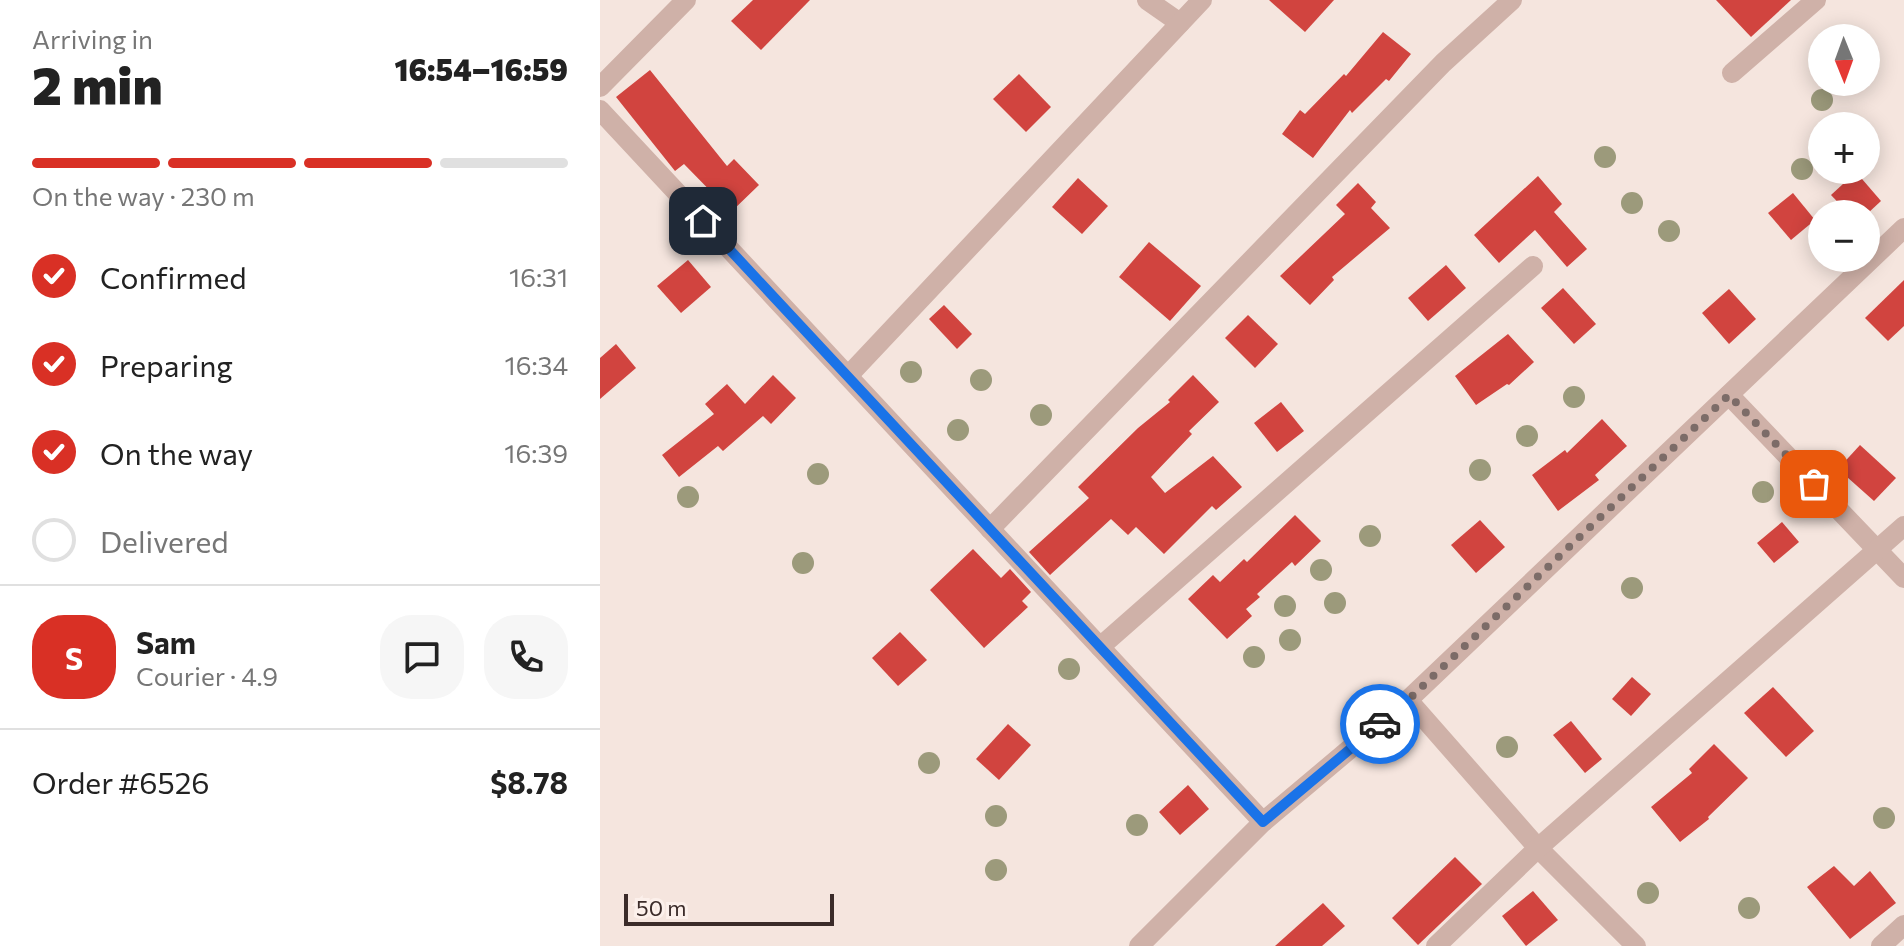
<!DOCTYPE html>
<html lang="en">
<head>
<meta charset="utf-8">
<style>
  :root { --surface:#fff; --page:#f6f6f6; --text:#222; --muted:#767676; --line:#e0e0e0; --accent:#d93025 }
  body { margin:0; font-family:Commissioner,sans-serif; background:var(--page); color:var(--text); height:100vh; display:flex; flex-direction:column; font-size:30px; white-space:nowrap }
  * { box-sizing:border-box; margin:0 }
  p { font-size:26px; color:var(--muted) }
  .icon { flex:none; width:44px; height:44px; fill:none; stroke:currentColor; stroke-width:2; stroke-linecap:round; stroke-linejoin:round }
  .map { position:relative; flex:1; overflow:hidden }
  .drawer { display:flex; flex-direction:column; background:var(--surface); width:600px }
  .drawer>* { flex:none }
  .needle { width:52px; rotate:179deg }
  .fabs { position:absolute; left:1208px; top:24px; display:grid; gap:16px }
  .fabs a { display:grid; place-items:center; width:72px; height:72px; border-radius:50%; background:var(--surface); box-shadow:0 4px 20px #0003; font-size:40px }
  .scale { position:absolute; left:24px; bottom:20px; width:210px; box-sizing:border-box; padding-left:8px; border:4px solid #3b2b29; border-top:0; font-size:22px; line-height:28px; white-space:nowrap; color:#3b2b29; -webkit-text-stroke:6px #fcf0eb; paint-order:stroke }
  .pin { position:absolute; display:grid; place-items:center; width:68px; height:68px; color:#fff; margin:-34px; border-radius:16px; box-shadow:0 4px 12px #0006 }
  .courier { position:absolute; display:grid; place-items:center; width:80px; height:80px; margin:-40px; border:6px solid #1a73e8; border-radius:50%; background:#fff; color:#222; box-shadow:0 2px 10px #0007 }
  .summary em { font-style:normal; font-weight:800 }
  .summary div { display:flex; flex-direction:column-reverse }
  .summary { display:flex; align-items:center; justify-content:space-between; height:136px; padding:0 32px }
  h1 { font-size:52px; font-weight:800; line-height:60px }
  .bar { display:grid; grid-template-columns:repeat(4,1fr); gap:12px 8px; align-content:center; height:96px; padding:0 32px }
  .bar i { height:10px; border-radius:6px; background:var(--line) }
  .bar .on { background:var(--accent) }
  .bar p { grid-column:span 4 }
  .line { display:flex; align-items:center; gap:20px; padding:0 32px; border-top:2px solid var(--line) }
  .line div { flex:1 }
  .round { display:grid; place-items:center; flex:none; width:84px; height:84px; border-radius:32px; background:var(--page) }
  ol { padding:0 32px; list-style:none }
  li { display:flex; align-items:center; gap:24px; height:88px }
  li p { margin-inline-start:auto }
  li .icon { padding:8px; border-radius:50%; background:var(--accent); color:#fff; stroke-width:4 }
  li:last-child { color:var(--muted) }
  li i { width:44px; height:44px; border:4px solid var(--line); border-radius:50% }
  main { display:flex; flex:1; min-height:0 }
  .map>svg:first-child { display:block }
  .building { fill:#d1443f }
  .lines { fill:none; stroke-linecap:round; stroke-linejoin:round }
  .street { stroke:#cfb1a8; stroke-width:20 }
  .tree { fill:#9c9a7b }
  .done { stroke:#7c6c68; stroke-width:8; stroke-dasharray:0 14.4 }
  .route { stroke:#1a73e8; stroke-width:10 }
</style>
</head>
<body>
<main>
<section class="drawer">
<div class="summary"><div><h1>2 min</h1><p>Arriving in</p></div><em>16:54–16:59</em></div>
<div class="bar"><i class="on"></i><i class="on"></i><i class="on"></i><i></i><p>On the way · 230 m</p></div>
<ol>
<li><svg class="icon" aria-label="check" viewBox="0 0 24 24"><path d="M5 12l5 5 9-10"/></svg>Confirmed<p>16:31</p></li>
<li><svg class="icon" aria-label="check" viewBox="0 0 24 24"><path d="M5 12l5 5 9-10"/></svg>Preparing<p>16:34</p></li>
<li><svg class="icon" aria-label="check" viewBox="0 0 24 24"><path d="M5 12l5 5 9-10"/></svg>On the way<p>16:39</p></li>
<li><i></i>Delivered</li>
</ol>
<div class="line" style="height:144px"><b class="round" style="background:var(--accent);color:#fff">S</b><div><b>Sam</b><p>Courier · 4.9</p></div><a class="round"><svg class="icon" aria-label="chat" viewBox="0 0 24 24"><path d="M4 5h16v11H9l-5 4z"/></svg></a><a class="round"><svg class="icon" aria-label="phone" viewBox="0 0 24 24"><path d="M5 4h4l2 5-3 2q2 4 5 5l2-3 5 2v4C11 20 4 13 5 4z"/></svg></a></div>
<div class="line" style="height:104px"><div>Order #6526</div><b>$8.78</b></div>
</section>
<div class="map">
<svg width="1304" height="946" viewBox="0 0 1304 946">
  <rect width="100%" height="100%" fill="#f5e5de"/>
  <g class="building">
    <path d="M153,0h57l-49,50 -30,-29z"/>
    <path d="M669,0h65l-29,32z"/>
    <path d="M1116,0h75l-40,37z"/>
    <path d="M783,32l28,22 -22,27 -3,-2 -34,34 -2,-3 -37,48 -31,-24 18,-24 5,4 39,-40 2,2z"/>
    <path d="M50,70l77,96 7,-7 25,26 -28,27 -47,-48 -9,7 -59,-74z"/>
    <path d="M419,74l32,33 -25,25 -33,-33z"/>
    <path d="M1256,172l25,29 -14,13h-18l-18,-19z"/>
    <path d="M938,176l24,28 -8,8 33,37 -20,18 -32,-37 -36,33 -25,-28z"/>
    <path d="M478,178l30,28 -26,28 -30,-27z"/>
    <path d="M758,183l18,19 -5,6 19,20 -58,49 2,3 -24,25 -30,-29 65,-62 -9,-9z"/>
    <path d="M1193,193l22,27 -24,20 -23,-27z"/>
    <path d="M549,242l52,44 -31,35 -51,-44z"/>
    <path d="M88,260l23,27 -30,26 -24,-27z"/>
    <path d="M846,265l20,23 -38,33 -20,-23z"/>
    <path d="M1304,280v46l-16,15 -23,-23z"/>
    <path d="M963,288l33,36 -22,20 -33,-36z"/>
    <path d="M1129,289l27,30 -27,25 -27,-31z"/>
    <path d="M344,305l28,29 -15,15 -28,-30z"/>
    <path d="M648,315l30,29 -23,24 -30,-30z"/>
    <path d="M908,334l26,28 -25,23 -2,-1 -31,21 -21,-29z"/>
    <path d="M16,344l20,24 -36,31v-41z"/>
    <path d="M173,375l23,23 -25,26 -8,-8 -40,35 -5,-5 -39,31 -17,-22 52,-41 -9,-10 22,-20 18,20z"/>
    <path d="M593,375l26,27 -30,29 3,3 -41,43 14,16 48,-37 29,31 -26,23 -4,-4 -48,48 -28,-27 -8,8 -17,-16 -61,56 -21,-23 60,-54 -11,-11 60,-59 32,-26 -2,-2z"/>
    <path d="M681,402l23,29 -27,21 -23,-29z"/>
    <path d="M1002,419l25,27 -32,29 4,5 -41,31 -26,-36 33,-25 2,3z"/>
    <path d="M1260,445l36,33 -22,23 -36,-32z"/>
    <path d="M695,515l26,26 -26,25 -3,-4 -35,32 3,3 -14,12 6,7 -25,23 -39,-40 25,-24 7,7 24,-23 3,3z"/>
    <path d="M880,520l25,27 -29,26 -25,-28z"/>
    <path d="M1182,522l17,20 -25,21 -17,-20z"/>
    <path d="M373,549l28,29 9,-9 21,23 -9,9 6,6 -44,41 -54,-58z"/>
    <path d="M300,632l27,28 -29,26 -26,-28z"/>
    <path d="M1032,677l19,17 -20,22 -19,-17z"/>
    <path d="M1173,687l41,44 -28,26 -42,-44z"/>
    <path d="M971,721l31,38 -17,14 -32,-38z"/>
    <path d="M408,724l23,21 -32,35 -23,-21z"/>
    <path d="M1114,744l34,34 -40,39 1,2 -29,23 -29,-35 41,-34 -3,-4z"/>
    <path d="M588,785l21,24 -29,26 -21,-23z"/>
    <path d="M855,857l27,27 -64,61 -26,-27z"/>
    <path d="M1234,866l20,20 16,-15 26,32 -46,36 -43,-52z"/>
    <path d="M933,891l25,29 -32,26 -24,-30z"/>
    <path d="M723,903l22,23 -23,20h-47z"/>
  </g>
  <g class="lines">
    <g class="street">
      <path d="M547,0l33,23"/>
      <path d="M1132,73l84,-73"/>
      <path d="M0,87l86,-87"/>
      <path d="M0,110l663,712"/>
      <path d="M248,376l354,-376"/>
      <path d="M1129,395l175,183"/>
      <path d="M390,529l453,-466 69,-63"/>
      <path d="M500,647l433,-381"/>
      <path d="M808,700l130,148 98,98"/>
      <path d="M539,946l124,-124 145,-122 496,-472"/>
      <path d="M836,946l102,-98 366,-322"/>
      <path d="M1281,946l23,-21"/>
    </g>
  </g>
  <g class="tree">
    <circle cx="1222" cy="100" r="11"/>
    <circle cx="1005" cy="157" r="11"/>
    <circle cx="1202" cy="169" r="11"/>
    <circle cx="1032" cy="203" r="11"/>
    <circle cx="1069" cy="231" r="11"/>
    <circle cx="311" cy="372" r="11"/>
    <circle cx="381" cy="380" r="11"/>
    <circle cx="974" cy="397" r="11"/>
    <circle cx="441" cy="415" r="11"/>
    <circle cx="358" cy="430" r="11"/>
    <circle cx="927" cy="436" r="11"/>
    <circle cx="880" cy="470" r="11"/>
    <circle cx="218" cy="474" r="11"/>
    <circle cx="1163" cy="492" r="11"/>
    <circle cx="88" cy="497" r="11"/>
    <circle cx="770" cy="536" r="11"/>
    <circle cx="203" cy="563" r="11"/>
    <circle cx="721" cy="570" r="11"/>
    <circle cx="1032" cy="588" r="11"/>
    <circle cx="735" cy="603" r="11"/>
    <circle cx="685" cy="606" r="11"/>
    <circle cx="690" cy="640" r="11"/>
    <circle cx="654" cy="657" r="11"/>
    <circle cx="469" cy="669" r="11"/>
    <circle cx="907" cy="747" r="11"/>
    <circle cx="329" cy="763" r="11"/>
    <circle cx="396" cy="816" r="11"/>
    <circle cx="1284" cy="818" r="11"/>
    <circle cx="537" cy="825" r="11"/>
    <circle cx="396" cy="870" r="11"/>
    <circle cx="1048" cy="893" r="11"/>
    <circle cx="1149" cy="908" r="11"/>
  </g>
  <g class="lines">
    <path class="done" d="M780,724l28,-24 321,-305 85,89"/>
    <path class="route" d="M103,221l560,601 117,-98"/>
  </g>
</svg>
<div class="fabs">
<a><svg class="needle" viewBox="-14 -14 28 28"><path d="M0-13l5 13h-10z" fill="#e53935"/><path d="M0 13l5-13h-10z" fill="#767676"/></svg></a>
<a>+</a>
<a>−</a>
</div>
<div class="scale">50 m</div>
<div class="pin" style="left:1214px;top:484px;background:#ea580c"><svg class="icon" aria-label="bag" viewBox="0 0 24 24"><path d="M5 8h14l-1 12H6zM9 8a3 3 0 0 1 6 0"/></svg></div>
<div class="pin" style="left:103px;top:221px;background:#1f2937"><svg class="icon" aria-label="home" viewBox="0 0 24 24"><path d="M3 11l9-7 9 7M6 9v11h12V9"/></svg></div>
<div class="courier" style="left:780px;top:724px"><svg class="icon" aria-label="car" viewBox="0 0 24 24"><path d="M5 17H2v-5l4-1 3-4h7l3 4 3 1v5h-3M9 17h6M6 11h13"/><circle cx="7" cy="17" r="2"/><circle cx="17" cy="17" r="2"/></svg></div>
</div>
</main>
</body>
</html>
